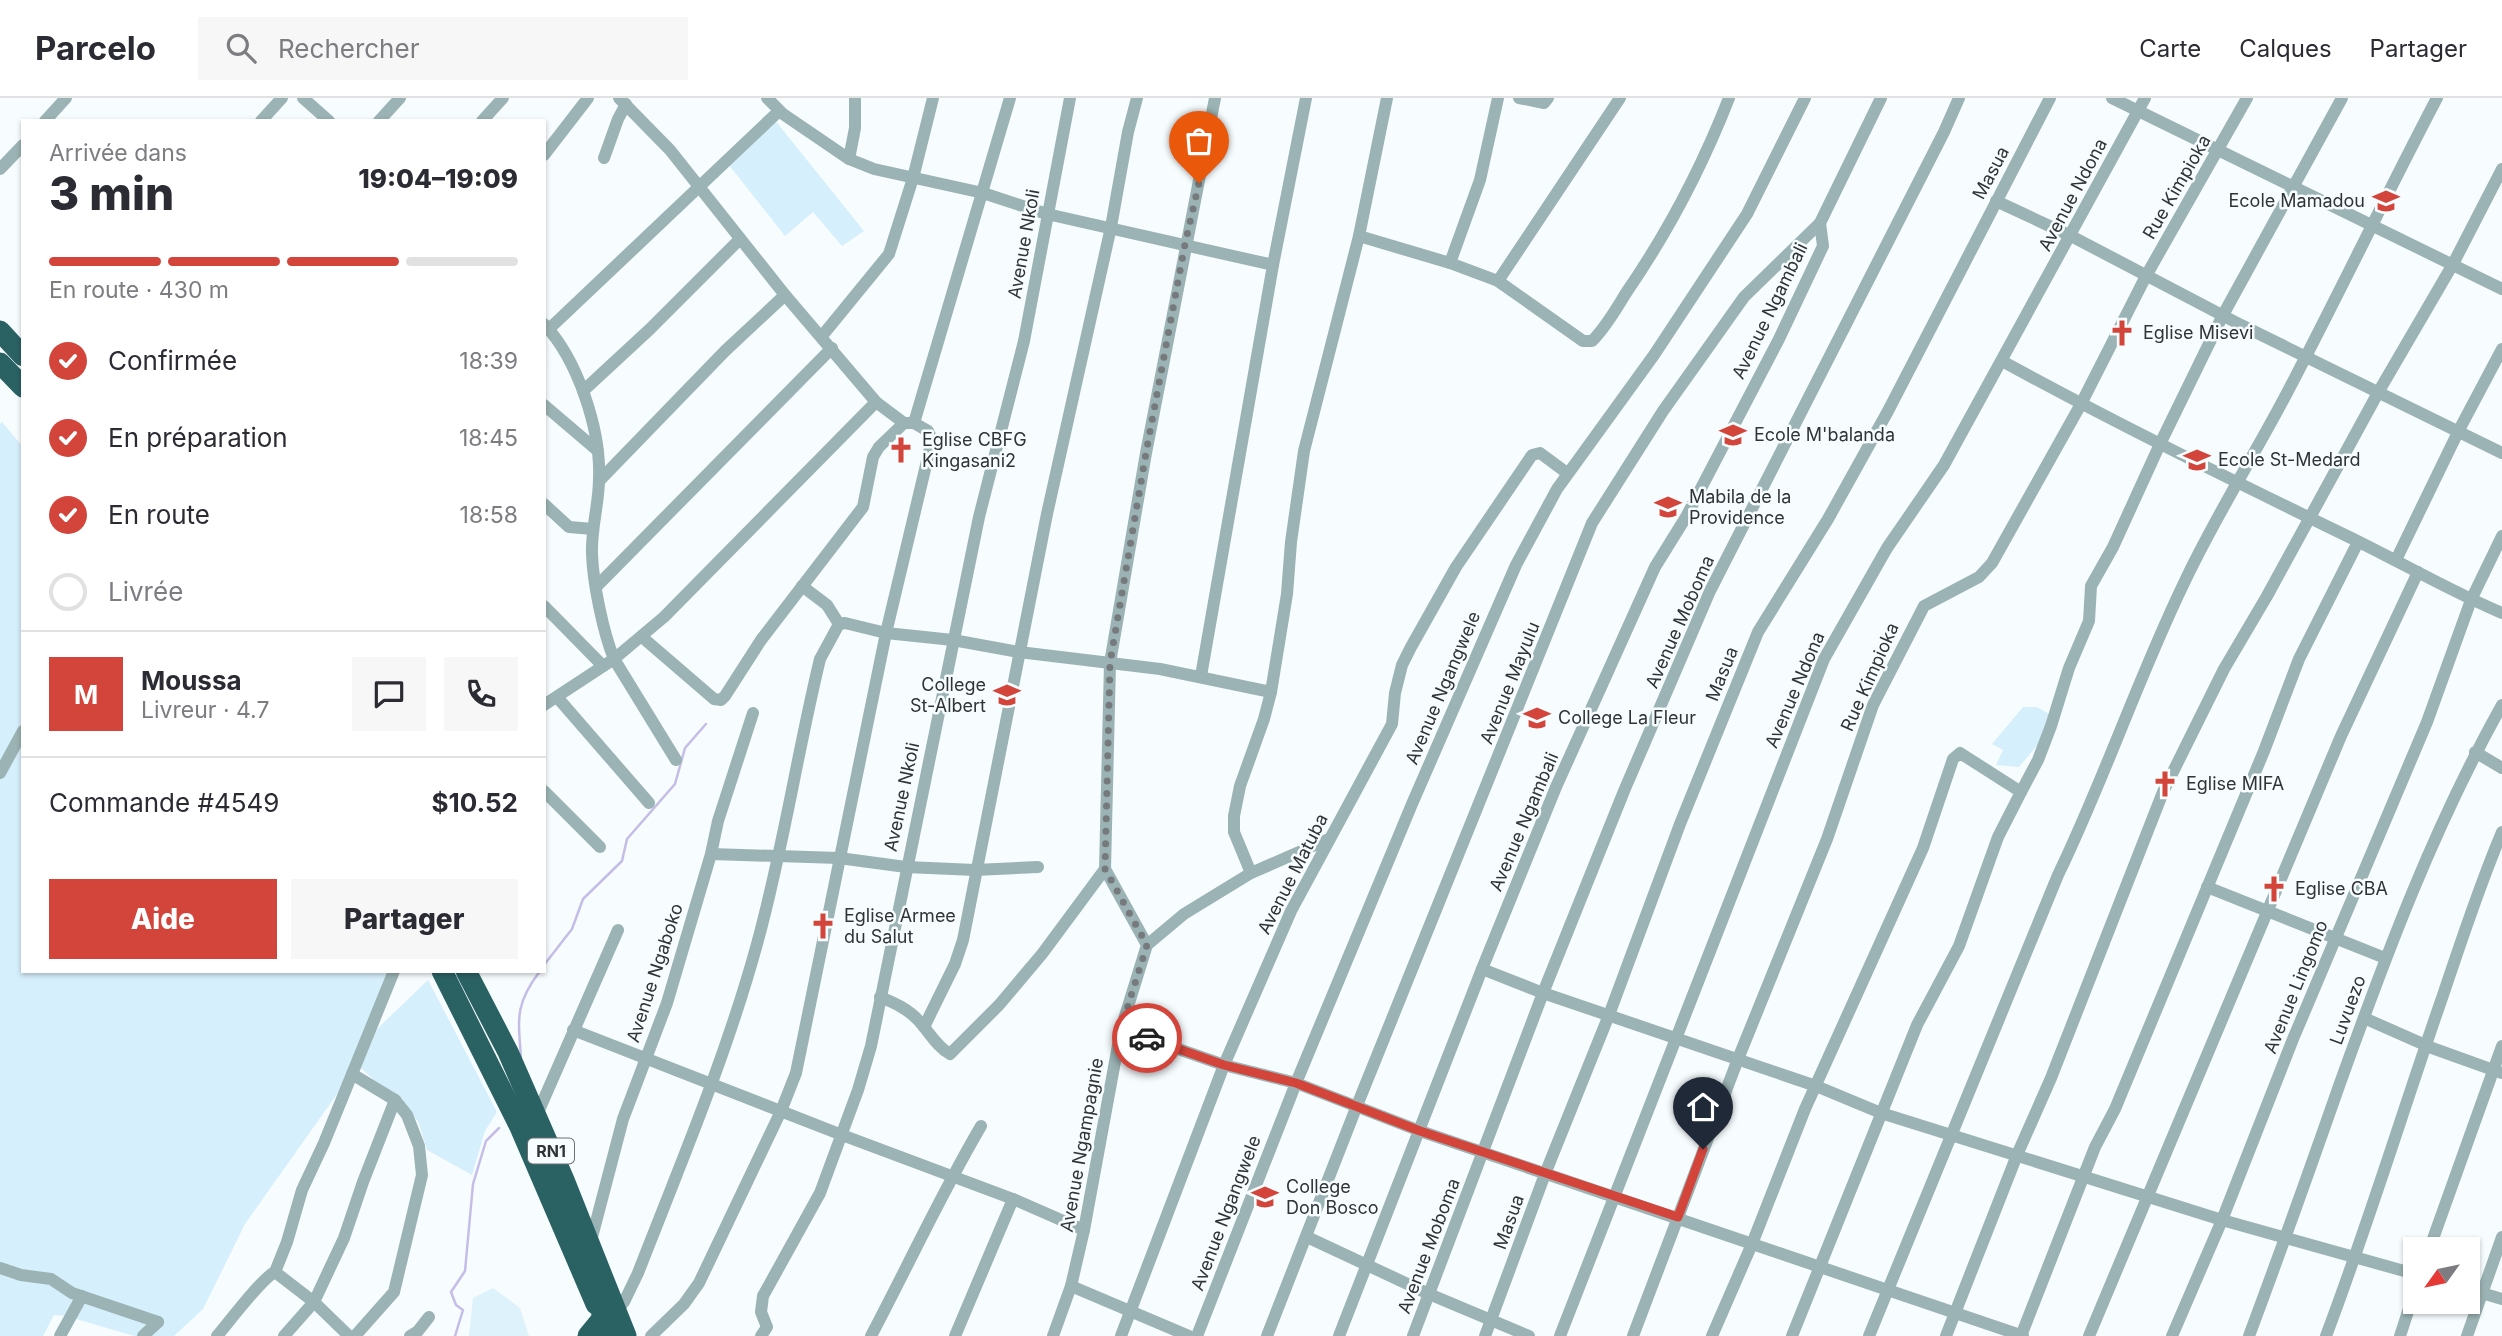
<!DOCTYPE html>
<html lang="fr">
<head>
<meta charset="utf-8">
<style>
  :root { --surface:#fff; --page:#f7f7f7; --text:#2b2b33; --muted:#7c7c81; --line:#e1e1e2; --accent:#d3453b }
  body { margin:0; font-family:Inter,sans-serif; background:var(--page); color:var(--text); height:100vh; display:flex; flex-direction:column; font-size:26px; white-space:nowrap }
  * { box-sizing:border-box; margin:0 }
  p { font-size:23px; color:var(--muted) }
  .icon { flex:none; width:38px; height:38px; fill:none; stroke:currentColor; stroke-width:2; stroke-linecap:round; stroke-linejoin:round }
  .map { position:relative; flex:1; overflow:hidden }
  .panel { position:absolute; left:21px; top:21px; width:525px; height:854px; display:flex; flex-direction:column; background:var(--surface); border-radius:0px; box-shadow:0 2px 5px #0004 }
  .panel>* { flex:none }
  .needle { width:46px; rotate:237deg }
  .fabs { position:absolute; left:2403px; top:1139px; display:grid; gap:14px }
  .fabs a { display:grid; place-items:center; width:77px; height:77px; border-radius:0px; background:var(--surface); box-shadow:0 2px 5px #0004; font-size:35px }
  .pin { position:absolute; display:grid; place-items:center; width:60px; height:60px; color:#fff; margin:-72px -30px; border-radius:50% 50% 50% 0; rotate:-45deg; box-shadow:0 0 7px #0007 }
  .pin .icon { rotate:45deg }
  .courier { position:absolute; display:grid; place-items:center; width:70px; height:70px; margin:-35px; border:5px solid #d3453b; border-radius:50%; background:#fff; color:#222; box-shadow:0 2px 9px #0007 }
  .head em { font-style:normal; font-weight:800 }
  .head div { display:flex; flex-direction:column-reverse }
  .head { display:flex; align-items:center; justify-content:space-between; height:119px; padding:0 28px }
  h1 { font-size:46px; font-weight:800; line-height:52px }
  .bar { display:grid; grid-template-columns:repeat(4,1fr); gap:10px 7px; align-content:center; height:84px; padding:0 28px }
  .bar i { height:9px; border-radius:5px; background:var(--line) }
  .bar .selected { background:var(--accent) }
  .bar p { grid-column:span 4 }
  .line { display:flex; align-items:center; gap:18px; padding:0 28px; border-top:2px solid var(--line) }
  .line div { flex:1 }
  .round { display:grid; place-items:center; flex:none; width:74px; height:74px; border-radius:0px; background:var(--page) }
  ol { padding:0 28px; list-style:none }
  li { display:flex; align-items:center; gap:21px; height:77px }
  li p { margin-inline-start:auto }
  li .icon { padding:7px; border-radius:50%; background:var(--accent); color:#fff; stroke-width:4 }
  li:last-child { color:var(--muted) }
  li i { width:38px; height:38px; border:4px solid var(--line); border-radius:50% }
  .button { display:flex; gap:14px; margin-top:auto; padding:14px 28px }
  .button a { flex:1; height:80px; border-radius:0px; background:var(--accent); color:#fff; font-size:28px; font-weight:800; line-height:80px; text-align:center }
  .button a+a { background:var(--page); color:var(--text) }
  header { display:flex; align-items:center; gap:42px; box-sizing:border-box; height:98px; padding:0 35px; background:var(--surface); border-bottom:2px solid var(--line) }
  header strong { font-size:33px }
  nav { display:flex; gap:38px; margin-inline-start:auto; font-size:24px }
  .search { width:490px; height:63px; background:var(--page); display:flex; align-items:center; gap:18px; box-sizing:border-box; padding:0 24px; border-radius:0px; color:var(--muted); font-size:26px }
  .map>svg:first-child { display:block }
  .built { fill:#def2fc }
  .green { fill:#d6effc }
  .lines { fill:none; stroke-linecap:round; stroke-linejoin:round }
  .stream { stroke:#c4bde7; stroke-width:2.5 }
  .street { stroke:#9bb3b4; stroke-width:12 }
  .highway { stroke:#2a6264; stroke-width:21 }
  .done { stroke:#767a7c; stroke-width:7; stroke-dasharray:0 12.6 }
  .route { stroke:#d3453b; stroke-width:9 }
  .labels { text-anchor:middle; stroke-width:5; stroke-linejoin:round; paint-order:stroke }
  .shield { fill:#f7fcfe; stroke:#6c7072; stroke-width:2 }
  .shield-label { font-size:16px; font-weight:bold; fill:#303436 }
  .street-label { font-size:18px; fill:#303436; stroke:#f7fcfe }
  .poi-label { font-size:18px; fill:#303436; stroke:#f7fcfe; text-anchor:start }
</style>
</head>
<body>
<header>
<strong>Parcelo</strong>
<div class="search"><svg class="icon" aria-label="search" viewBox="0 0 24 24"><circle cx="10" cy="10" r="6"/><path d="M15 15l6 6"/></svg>Rechercher</div>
<nav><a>Carte</a><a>Calques</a><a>Partager</a></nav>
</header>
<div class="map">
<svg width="2502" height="1238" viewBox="0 0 2502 1238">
  <rect width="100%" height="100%" fill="#f7fcfe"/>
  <path class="built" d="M493,1190l27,20 9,28h-60l4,-38z"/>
  <g class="green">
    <path d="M774,21l90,112 -22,15 -29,-34 -28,24 -60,-76z"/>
    <path d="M2,324l21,25v524h367l-36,99 -109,154 -42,85 -29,27h-40l-68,-20 -12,-1 -11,21h-43v-912z"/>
    <path d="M2023,609h14l12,7 -9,28 -21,25 -23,-2 7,-15 -11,-6z"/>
    <path d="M428,882l69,132 -12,19 -13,44 -45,-25 -9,-29 -57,-53 16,-39z"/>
  </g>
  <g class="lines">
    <g class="stream">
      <path d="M544,867l28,-36 11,-30 39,-38 5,-22 48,-55 10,-36 21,-24"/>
      <path d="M521,959c-3,-39 -6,-53 19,-86"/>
      <path d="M455,1238l8,-26 -7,-5 -5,-13 14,-21 8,-87 13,-43 13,-13"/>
    </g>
    <g class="street">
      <path d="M303,0l26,23"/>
      <path d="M619,0l51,52 115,145 91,107 28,21h10l14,8 4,9 -46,193 -90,440 -15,38 -82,172 -15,21 -33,32"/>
      <path d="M767,0l16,16 66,45 25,10 109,24 64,21 226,51"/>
      <path d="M1519,0l25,5 4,-5"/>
      <path d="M2112,0l390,191"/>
      <path d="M45,23l21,-23"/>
      <path d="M261,23l21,-23"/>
      <path d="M379,23l21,-23"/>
      <path d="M482,23l21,-23"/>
      <path d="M544,57l44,-57"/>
      <path d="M604,60l14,-39 8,-15"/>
      <path d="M849,61l6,-31v-30"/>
      <path d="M0,71l23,-24"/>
      <path d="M1996,103l75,35 170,89 261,128"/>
      <path d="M1359,138l91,27 48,18 85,60h9c14,-14 24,-32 34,-48 42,-61 76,-126 103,-195"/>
      <path d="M1450,165l30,-83 18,-82"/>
      <path d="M1498,183l122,-183"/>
      <path d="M544,226c34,36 57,106 55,155 0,25 -8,49 -7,75 1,29 11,78 22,105l62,101"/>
      <path d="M549,231l230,-218"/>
      <path d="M822,238l67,-82 24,-76 20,-80"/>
      <path d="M2002,263c113,62 228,118 343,174 52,25 103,55 157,78"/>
      <path d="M583,293l67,-62 90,-90"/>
      <path d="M544,307l54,46"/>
      <path d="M914,325l96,-325"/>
      <path d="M599,383l126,-130 60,-56"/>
      <path d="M544,406l25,23 24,2"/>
      <path d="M2396,462l63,-130 43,-81"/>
      <path d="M597,488l235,-238"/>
      <path d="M802,488l25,19 12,19"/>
      <path d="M544,508l59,60"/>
      <path d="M839,526l6,-1 41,10 67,7 66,12 141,17 111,23"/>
      <path d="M642,539l72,62 7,1 4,-4 36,-56 102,-133 10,-50 6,-10 25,-24"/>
      <path d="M1201,578l72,-411 33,-167"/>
      <path d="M557,599l92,106"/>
      <path d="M544,607l70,-46 50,-42 212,-215"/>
      <path d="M2475,654l27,16"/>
      <path d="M0,675l23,-42"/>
      <path d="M544,693l56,56"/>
      <path d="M2021,694l17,-32 13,-34 18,-58 20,-47 2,-35 22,-39 47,-103 63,-129 119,-217"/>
      <path d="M711,756l128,4 67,9 69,3 63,-3"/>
      <path d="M1251,775l-17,-41v-16l6,-30 24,-67 7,-27 16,-98 4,-52 13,-91 55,-215 28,-138"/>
      <path d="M2207,789l178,71"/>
      <path d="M1147,847l37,-31 67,-41 78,-34"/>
      <path d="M1482,871l61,24 273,93 65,27 341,107 193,54"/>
      <path d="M880,899c15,6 28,12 39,24 10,11 18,26 31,33l49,-49 43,-51 63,-85"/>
      <path d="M2364,920l68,30 70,25"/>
      <path d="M924,929l31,-63 8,-24 84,-426 64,-287 17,-95 9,-34"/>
      <path d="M1121,931l103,36 72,18 124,48 603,205"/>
      <path d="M573,932l269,105 171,64 71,31"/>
      <path d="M536,1019l82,-187"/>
      <path d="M1307,1139l122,57 100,42"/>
      <path d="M591,1143l32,-122 44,-116 44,-149 7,-33 35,-108"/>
      <path d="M2429,1152l73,-204"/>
      <path d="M0,1170l21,7 30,4 21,14 86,29"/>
      <path d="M275,1174l39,30 35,34"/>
      <path d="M1071,1188l118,50"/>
      <path d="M2468,1191l34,10"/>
      <path d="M613,1216l11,-12 14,-29c42,-108 88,-216 119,-329 26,-94 40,-190 63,-285l19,-35"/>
      <path d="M60,1238l22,-40"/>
      <path d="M143,1238l15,-14"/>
      <path d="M217,1238c12,-14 45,-58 58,-64l12,-30 15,-52 22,-47 70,-172"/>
      <path d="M284,1238l30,-34 30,-64 19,-56 32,-82 -43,-26"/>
      <path d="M355,1238l39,-44 28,-117 -3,-29 -12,-31 -12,-15"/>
      <path d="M410,1238l8,-5 11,-14"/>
      <path d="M761,1238l6,-9 -6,-15 2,-16 57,-103 38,-103 13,-44 108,-529 45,-176 46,-243"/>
      <path d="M871,1238c37,-70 70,-142 110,-210"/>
      <path d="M955,1238l58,-137"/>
      <path d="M1053,1238l18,-50 13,-56 37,-201 26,-84 -42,-76 5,-206 36,-210 69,-355"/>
      <path d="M1121,1238l103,-271 67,-154 101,-187 3,-31 7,-28 9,-18 45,-80 76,-112 8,-2 27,20"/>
      <path d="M1197,1238l99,-253 116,-279 104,-239 41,-76 97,-134 93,-141 58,-116"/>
      <path d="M1267,1238l89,-228 236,-585 71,-112 81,-114 76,-74 61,-125"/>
      <path d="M1339,1238l143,-367 74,-182 99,-220 31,-50 93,-178 44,-93 -3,-23"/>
      <path d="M1413,1238l130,-343 81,-202 86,-200 234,-459 15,-34"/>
      <path d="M1485,1238l60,-162 64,-159 71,-191 78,-192 70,-113 60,-108 162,-313"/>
      <path d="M1560,1238l264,-677 63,-111 57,-83 201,-367"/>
      <path d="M1633,1238l105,-277 89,-220 46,-134 51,-99 55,-29 13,-14 89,-159 65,-128 101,-178"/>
      <path d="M1712,1238l40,-92 53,-135 118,-261 30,-89 7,-6 61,39 -23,45 -39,109 -42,79 -125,311"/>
      <path d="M1869,1238l189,-461c46,-95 80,-197 126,-292 31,-66 70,-127 104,-192 51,-97 98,-196 149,-293"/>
      <path d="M1946,1238l71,-181 34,-77 112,-286 61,-123 43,-73 112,-205 74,-127 49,-95"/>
      <path d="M2021,1238l74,-189 20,-38 149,-358 35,-92 59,-117"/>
      <path d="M2089,1238l252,-600 77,-164"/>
      <path d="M2172,1238l50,-116 71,-181 134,-317 44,-122 31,-64"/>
      <path d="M2249,1238c31,-83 61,-167 90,-250 47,-131 95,-260 163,-381"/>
      <path d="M2326,1238c42,-111 77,-226 116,-338 19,-56 37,-112 60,-166"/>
      <path d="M2400,1238l15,-46"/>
      <path d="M2467,1238l35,-99"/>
    </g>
    <g class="highway">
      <path d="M0,233l23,25"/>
      <path d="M0,265l23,24"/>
      <path d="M442,873l78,156 76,177 4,3 9,29"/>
      <path d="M466,873l42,81 56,128 62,156"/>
      <path d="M588,1238l14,-17"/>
    </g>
  </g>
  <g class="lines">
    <path class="done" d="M1147,940l-26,-10 26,-83 -42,-76 5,-206 36,-210 39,-209 14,-61"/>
    <path class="route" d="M1147,940l77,27 72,18 124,48 258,86 25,-68"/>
  </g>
  <defs>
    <g id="school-bare" transform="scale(2.1)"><path d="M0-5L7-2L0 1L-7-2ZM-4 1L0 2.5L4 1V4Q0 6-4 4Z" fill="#d3453b" stroke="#f7fcfe" stroke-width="2.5" paint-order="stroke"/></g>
    <g id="church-bare" transform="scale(2.1)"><path d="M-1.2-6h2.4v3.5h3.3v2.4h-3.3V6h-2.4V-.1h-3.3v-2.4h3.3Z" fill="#d3453b" stroke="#f7fcfe" stroke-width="2.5" paint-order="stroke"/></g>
  </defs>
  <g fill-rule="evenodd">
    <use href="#school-bare" x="2386" y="103"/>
    <use href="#church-bare" x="2122" y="235"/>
    <use href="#school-bare" x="1733" y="337"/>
    <use href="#church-bare" x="901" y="352"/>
    <use href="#school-bare" x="2197" y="362"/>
    <use href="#school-bare" x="1668" y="409"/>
    <use href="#school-bare" x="1007" y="597"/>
    <use href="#school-bare" x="1537" y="620"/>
    <use href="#church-bare" x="2165" y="686"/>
    <use href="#church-bare" x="2274" y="791"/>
    <use href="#church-bare" x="823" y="828"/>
    <use href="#school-bare" x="1265" y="1099"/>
  </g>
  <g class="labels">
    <rect class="shield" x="528" y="1040.5" width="46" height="25" rx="5"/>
    <g class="shield-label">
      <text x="551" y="1059">RN1</text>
    </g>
    <g class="street-label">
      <text transform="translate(1991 75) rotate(-62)" y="6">Masua</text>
      <text transform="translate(2177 89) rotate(-60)" y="6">Rue Kimpioka</text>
      <text transform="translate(2073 97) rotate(-62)" y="6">Avenue Ndona</text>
      <text transform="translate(1024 146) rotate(-80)" y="6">Avenue Nkoli</text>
      <text transform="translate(1770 213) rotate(-64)" y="6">Avenue Ngambali</text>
      <text transform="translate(1680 524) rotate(-66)" y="6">Avenue Moboma</text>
      <text transform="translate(1722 576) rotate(-68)" y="6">Masua</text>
      <text transform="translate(1870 579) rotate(-66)" y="6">Rue Kimpioka</text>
      <text transform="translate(1510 585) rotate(-68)" y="6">Avenue Mayulu</text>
      <text transform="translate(1443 590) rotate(-67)" y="6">Avenue Ngangwele</text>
      <text transform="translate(1795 592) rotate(-67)" y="6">Avenue Ndona</text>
      <text transform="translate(902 699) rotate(-78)" y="6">Avenue Nkoli</text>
      <text transform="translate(1524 724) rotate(-67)" y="6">Avenue Ngambali</text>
      <text transform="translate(1293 776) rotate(-63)" y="6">Avenue Matuba</text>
      <text transform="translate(655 875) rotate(-72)" y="6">Avenue Ngaboko</text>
      <text transform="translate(2296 889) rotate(-68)" y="6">Avenue Lingomo</text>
      <text transform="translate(2348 912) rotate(-70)" y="6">Luvuezo</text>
      <text transform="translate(1082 1047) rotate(-80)" y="6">Avenue Ngampagnie</text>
      <text transform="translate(1226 1115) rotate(-69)" y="6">Avenue Ngangwele</text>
      <text transform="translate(1509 1124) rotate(-70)" y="6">Masua</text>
      <text transform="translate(1429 1148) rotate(-69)" y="6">Avenue Moboma</text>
    </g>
    <g class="poi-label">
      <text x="2365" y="109" text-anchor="end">Ecole Mamadou</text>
      <text x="2143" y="241">Eglise Misevi</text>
      <text x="1754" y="343">Ecole M'balanda</text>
      <text x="922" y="348">Eglise CBFG<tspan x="922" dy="21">Kingasani2</tspan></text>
      <text x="2218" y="368">Ecole St-Medard</text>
      <text x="1689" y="405">Mabila de la<tspan x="1689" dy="21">Providence</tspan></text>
      <text x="986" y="593" text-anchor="end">College<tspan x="986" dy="21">St-Albert</tspan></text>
      <text x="1558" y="626">College La Fleur</text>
      <text x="2186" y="692">Eglise MIFA</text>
      <text x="2295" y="797">Eglise CBA</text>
      <text x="844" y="824">Eglise Armee<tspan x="844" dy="21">du Salut</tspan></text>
      <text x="1286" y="1095">College<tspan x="1286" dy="21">Don Bosco</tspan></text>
    </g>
  </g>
</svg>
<div class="fabs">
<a><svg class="needle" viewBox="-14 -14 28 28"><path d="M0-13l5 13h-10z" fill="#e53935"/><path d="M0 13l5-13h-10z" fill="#7c7c81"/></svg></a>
</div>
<div class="pin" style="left:1199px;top:85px;background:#ea580c"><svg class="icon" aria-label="bag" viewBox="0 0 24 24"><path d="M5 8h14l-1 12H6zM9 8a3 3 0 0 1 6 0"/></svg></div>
<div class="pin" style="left:1703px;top:1051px;background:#1f2937"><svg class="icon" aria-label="home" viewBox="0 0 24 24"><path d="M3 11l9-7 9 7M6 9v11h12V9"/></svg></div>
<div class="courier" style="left:1147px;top:940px"><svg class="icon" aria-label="car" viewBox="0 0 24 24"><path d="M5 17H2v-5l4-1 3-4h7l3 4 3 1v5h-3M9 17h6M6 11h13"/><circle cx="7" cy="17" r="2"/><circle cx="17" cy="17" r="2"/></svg></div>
<section class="panel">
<div class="head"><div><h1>3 min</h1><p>Arrivée dans</p></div><em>19:04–19:09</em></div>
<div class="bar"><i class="selected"></i><i class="selected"></i><i class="selected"></i><i></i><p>En route · 430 m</p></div>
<ol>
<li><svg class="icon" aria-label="check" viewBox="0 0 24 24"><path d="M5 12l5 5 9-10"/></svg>Confirmée<p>18:39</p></li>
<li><svg class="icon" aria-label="check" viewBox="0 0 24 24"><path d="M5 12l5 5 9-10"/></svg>En préparation<p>18:45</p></li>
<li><svg class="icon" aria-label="check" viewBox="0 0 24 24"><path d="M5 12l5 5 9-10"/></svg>En route<p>18:58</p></li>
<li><i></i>Livrée</li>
</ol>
<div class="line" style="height:126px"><b class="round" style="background:var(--accent);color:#fff">M</b><div><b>Moussa</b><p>Livreur · 4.7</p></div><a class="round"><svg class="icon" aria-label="chat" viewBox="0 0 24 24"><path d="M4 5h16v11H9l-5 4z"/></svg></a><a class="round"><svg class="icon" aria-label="phone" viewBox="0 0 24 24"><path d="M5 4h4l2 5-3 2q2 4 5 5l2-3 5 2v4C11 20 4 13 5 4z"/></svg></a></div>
<div class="line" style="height:91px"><div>Commande #4549</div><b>$10.52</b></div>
<div class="button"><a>Aide</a><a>Partager</a></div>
</section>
</div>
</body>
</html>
